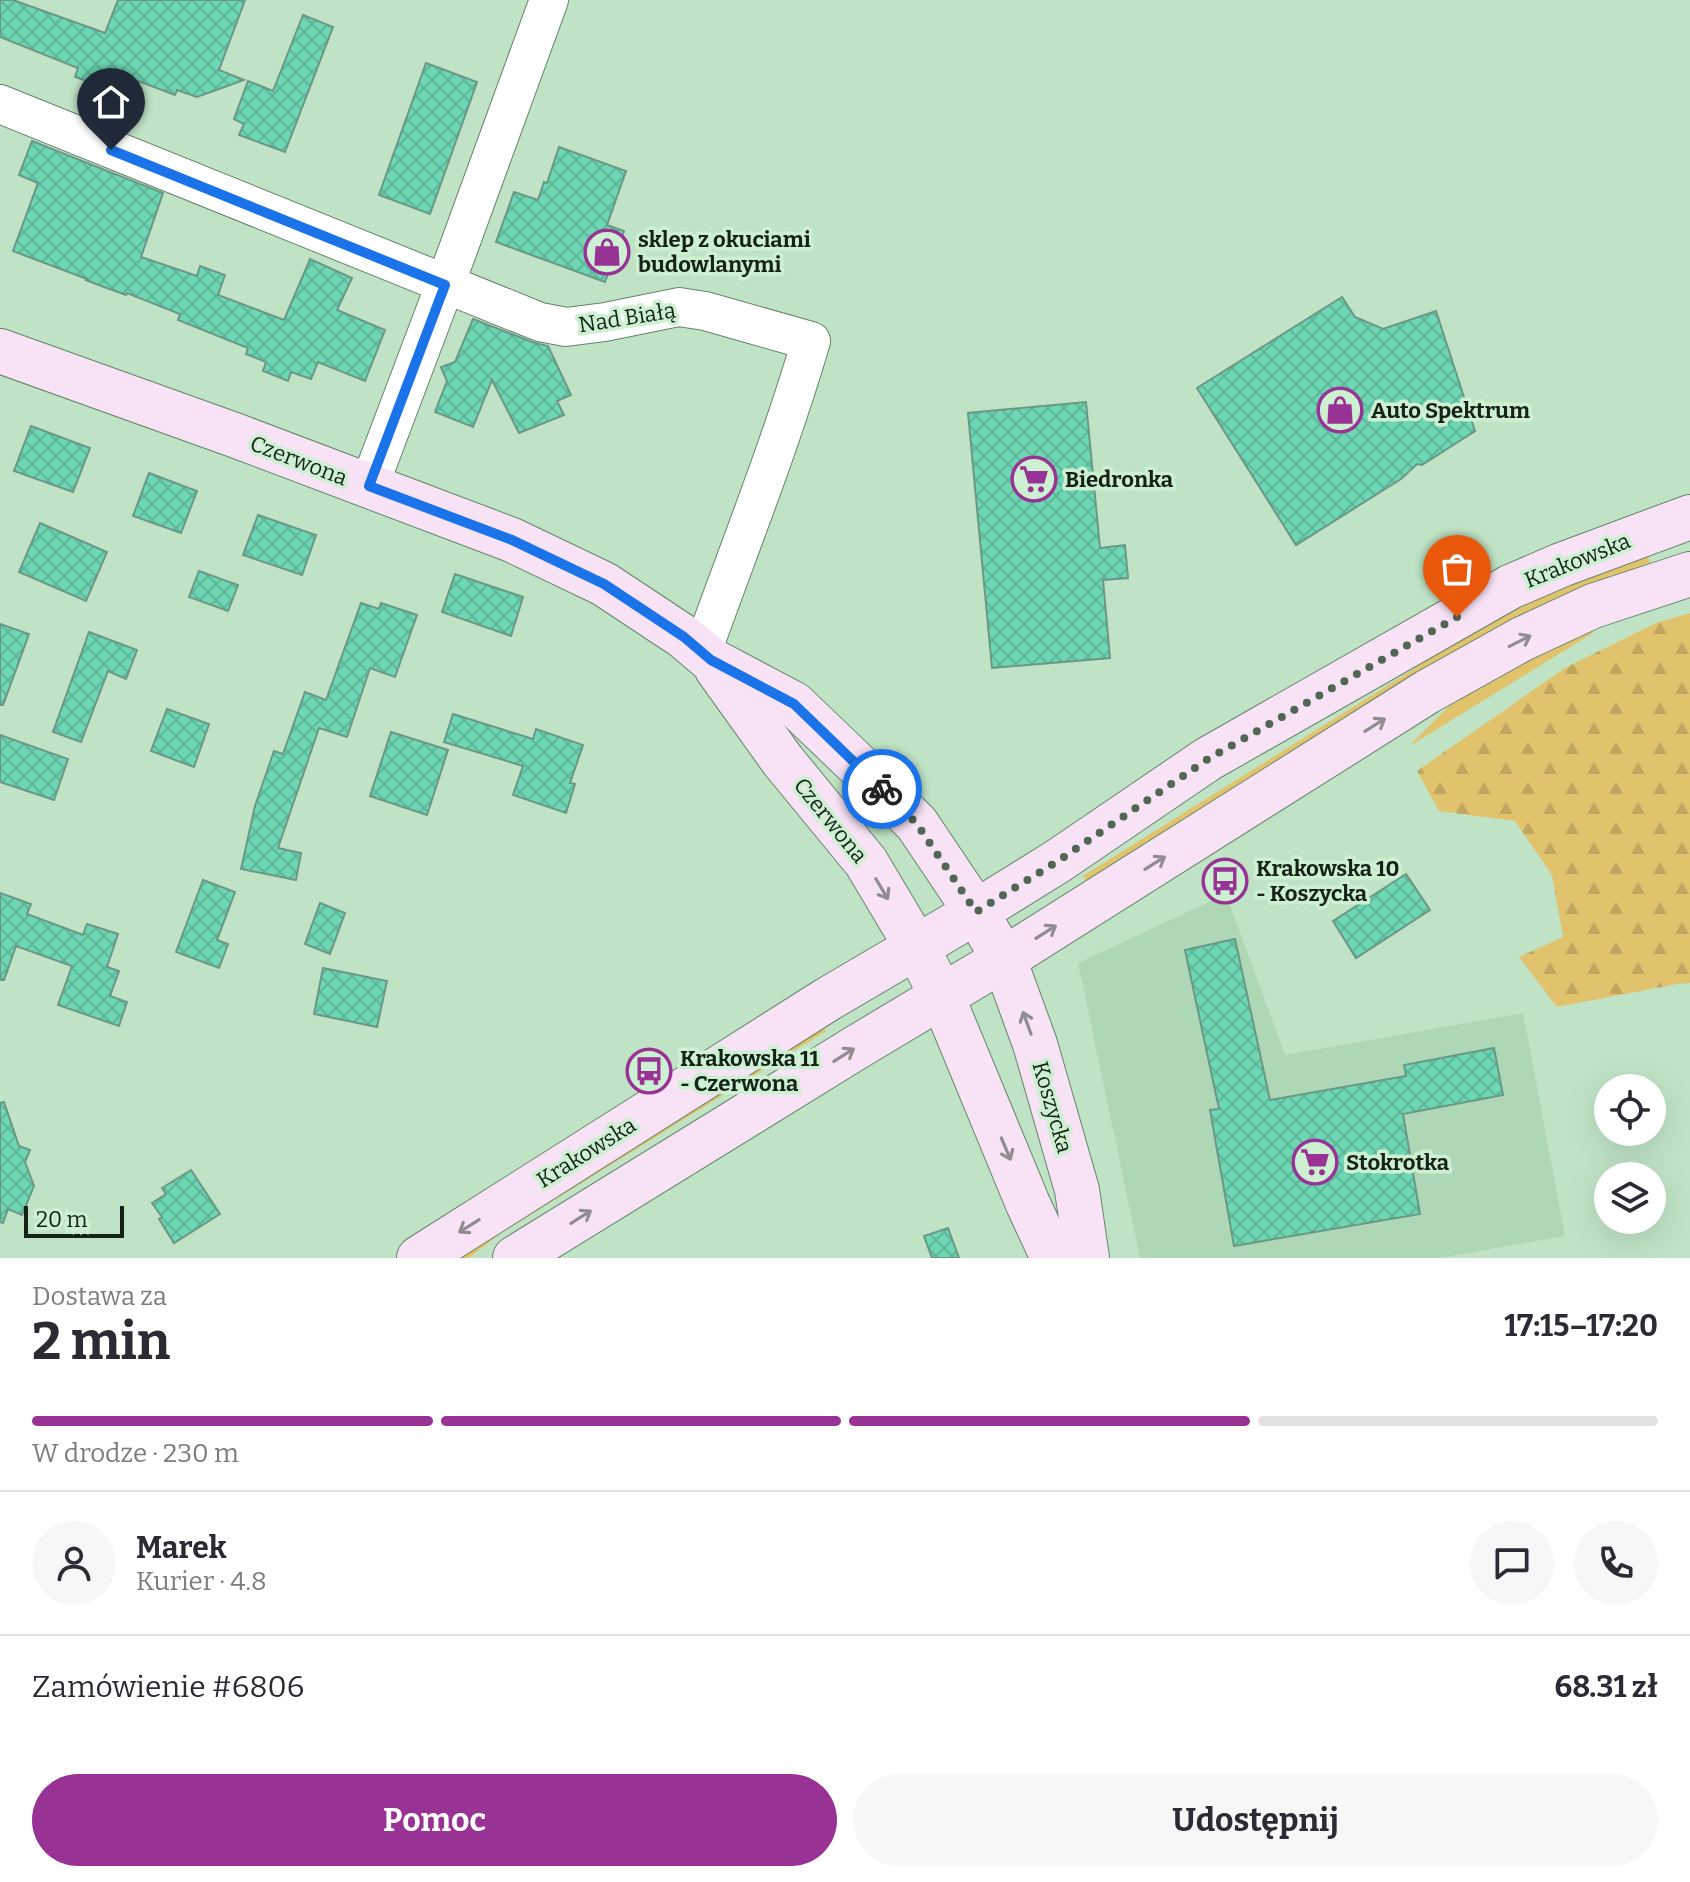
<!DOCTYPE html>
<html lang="pl">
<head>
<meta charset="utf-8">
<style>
  :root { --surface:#fff; --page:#f7f7f7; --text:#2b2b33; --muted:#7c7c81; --line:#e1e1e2; --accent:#993295 }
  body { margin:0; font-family:Bitter,serif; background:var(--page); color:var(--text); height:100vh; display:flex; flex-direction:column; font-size:30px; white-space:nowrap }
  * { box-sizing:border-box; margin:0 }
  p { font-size:26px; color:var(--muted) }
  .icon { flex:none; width:44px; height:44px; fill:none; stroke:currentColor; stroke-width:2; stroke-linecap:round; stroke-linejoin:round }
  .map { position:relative; height:1258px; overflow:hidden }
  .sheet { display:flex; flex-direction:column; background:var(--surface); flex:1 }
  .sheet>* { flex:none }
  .fabs { position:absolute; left:1594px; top:1074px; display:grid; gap:16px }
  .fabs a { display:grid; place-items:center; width:72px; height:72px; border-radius:50%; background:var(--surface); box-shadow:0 8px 32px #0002; font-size:40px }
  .scale { position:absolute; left:24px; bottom:20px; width:100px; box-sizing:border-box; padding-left:8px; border:4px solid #152217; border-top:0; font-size:22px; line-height:28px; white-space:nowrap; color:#152217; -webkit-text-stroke:6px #cdf0d2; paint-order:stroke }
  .pin { position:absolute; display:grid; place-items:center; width:68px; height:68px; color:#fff; margin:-82px -34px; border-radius:50% 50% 50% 0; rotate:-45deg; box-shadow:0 0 8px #0007 }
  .pin .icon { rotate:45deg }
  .courier { position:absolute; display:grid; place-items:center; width:80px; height:80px; margin:-40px; border:6px solid #1a73e8; border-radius:50%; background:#fff; color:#222; box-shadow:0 2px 10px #0007 }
  .head em { font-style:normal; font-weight:700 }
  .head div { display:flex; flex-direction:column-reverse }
  .head { display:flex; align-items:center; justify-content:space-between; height:136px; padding:0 32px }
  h1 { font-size:52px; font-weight:700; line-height:60px }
  .bar { display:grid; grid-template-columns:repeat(4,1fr); gap:12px 8px; align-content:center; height:96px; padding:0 32px }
  .bar i { height:10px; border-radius:6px; background:var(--line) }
  .bar .active { background:var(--accent) }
  .bar p { grid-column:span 4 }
  .line { display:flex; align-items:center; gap:20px; padding:0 32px; border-top:2px solid var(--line) }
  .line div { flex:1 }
  .round { display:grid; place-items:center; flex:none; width:84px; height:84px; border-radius:42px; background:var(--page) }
  .action { display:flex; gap:16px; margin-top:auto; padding:16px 32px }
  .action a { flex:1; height:92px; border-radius:48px; background:var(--accent); color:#fff; font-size:32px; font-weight:700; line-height:92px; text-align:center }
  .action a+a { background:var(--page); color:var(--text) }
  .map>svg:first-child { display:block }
  .built { fill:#aed8b5 }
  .grass { fill:#e1c26d }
  .forest { fill:url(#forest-firs) }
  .building { fill:url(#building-cross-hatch); stroke:#6a9786; stroke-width:2 }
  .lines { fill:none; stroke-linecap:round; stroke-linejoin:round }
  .street-casing { stroke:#638469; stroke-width:40 }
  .secondary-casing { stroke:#638469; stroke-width:46 }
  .street { stroke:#fff; stroke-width:38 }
  .secondary { stroke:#f7e3f5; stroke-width:44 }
  .oneway { stroke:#918c91 }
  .done { stroke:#516654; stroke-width:8; stroke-dasharray:0 14.4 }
  .route { stroke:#1a73e8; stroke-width:10 }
  .labels { text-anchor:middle; stroke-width:7; stroke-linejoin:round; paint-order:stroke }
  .poi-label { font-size:22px; font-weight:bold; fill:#152217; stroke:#cdf0d2; text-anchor:start }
  .street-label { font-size:22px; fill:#152217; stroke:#cdf0d2 }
</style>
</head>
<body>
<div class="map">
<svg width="1690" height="1258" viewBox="0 0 1690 1258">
  <defs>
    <pattern id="forest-firs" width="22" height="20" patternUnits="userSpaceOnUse" patternTransform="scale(2)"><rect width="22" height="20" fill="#e1c26d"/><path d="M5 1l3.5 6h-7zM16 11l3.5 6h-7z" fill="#c0a65e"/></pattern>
    <pattern id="building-cross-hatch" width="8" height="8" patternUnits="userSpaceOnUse" patternTransform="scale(2)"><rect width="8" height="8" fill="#6dd6b3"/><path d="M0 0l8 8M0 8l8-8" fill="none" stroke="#5eb799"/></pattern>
  </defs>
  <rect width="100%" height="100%" fill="#c0e3c5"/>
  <path class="built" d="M1226,894l59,161 238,-42 42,223 -125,22h-300l-62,-295z"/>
  <g class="grass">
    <path d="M1646,552l5,12 -562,323 -6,-11 425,-266z"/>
    <path d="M1592,629l1,4 -180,111 -1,-1 40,-40 81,-48z"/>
    <path d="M821,1023l5,8 -326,203 -31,24h-23z"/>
  </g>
  <path class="forest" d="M1690,613v370l-13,1 -120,23 -38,-50 44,-20 -11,-62 -37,-54 -76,-10 -22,-40 148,-103 91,-45z"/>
  <g class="building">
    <path d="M0,0h13l92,33 13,-33h127l-26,70 25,10 -47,17 -20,-7 -2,5 -66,-25 -6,17 -28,-10 3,-9 -78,-31z"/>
    <path d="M303,15l30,12 -48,125 -46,-17 5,-11 -10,-5 14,-38 25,10z"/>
    <path d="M426,63l51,19 -47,132 -51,-19z"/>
    <path d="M32,141l131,52 -22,64 56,19 3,-10 25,9 -7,20 66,25 26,-61 42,19 -15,32 48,20 -20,51 -47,-19 -7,17 -20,-7 -3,9 -25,-10 3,-9 -20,-8 2,-6 -70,-28 2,-6 -53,-21 -1,2 -22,-8 -18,-7 1,-1 -74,-28 25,-68 -19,-8z"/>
    <path d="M559,147l67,24 -19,54 17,6 -19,51 -109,-40 18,-50 24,8 6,-18 3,1z"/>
    <path d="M1342,297l13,20 28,12 53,-18 39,120 -53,34 -5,-1 -16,15 -105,66 -99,-157z"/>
    <path d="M473,319l59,23 16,4 23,49 -14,6 7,14 -45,18 -27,-53 -19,47 -38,-15 12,-31 -6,-14 14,-5z"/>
    <path d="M1086,402l14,146 25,-3 3,33 -25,2 7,78 -118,10 -24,-255z"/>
    <path d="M31,426l59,22 -17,44 -59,-21z"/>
    <path d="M149,473l48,18 -16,42 -48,-17z"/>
    <path d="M258,515l58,20 -14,40 -59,-20z"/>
    <path d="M40,523l67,29 -21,49 -67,-29z"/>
    <path d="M199,571l39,14 -10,26 -39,-14z"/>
    <path d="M455,574l68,23 -12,39 -69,-24z"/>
    <path d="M361,603l18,6 2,-6 36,12 -22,62 -25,-9 -23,69 -28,-9 -41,120 23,5 -5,27 -55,-11 14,-63 19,-55 9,3 22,-62 21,8z"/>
    <path d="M0,624l29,10 -26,71h-3z"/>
    <path d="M89,632l48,18 -11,29 -18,-8 -27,71 -28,-10z"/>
    <path d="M167,709l42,15 -15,43 -43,-16z"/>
    <path d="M453,714l80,25 3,-10 47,16 -13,38 5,1 -9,29 -53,-18 10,-29 -79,-24z"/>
    <path d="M391,732l57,18 -21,65 -57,-19z"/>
    <path d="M0,735l68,24 -14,41 -54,-18z"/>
    <path d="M1406,874l24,36 -74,48 -23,-37z"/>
    <path d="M203,880l32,12 -18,48 11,4 -9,24 -43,-16z"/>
    <path d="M0,893l31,11 -4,10 56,21 4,-11 31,10 -11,33 12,4 -9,25 17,6 -8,24 -61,-21 14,-39 -56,-20 -12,34h-4z"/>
    <path d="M320,903l25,10 -15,41 -25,-10z"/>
    <path d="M1235,939l35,161 136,-24 -2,-11 90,-17 9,47 -100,19 17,100 -186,32 -24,-136 9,-1 -34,-159z"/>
    <path d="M323,968l64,13 -10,46 -63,-13z"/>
    <path d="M4,1102l15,44 11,4 -5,12 9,24 -12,29 -14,-6 -5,14 -3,-1v-119z"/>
    <path d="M191,1170l29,44 -46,29 -15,-24 3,-2 -10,-14 14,-9 -4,-6z"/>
    <path d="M948,1228l11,30h-27l-8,-22z"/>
  </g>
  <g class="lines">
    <g class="street-casing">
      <g id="street">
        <path d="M0,104l540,218 26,5 39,-5 74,-15 26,4 106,30c-31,106 -72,207 -109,311"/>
        <path d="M369,486l76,-201 104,-285"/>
      </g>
    </g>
    <g class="secondary-casing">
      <g id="secondary">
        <path d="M0,351l237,85 275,104 92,44 80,53 27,23 83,44 72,69 51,51 59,88 28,47 31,85 42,146 10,68"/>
        <path d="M717,669l66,92 83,101 50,84 26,50 86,208 25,54"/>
        <path d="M419,1258l409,-259 148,-87 82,-51 150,-102 302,-172 51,-22 129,-48"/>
        <path d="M515,1258l342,-211 147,-88 423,-267 95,-53 71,-33 97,-32"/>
      </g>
    </g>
    <use href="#street" class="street"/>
    <use href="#secondary" class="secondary"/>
  </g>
  <defs><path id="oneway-shaft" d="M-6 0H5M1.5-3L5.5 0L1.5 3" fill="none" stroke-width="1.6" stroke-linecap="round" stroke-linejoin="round" transform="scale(2)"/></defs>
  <g class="oneway">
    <use href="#oneway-shaft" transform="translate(1520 641) rotate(-27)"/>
    <use href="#oneway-shaft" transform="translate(1375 725) rotate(-32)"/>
    <use href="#oneway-shaft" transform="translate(1155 863) rotate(-32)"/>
    <use href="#oneway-shaft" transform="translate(882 889) rotate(59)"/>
    <use href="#oneway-shaft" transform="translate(1046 932) rotate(-32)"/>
    <use href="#oneway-shaft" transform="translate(1027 1023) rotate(-110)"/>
    <use href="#oneway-shaft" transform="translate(844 1055) rotate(-32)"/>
    <use href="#oneway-shaft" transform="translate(1006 1149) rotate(67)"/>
    <use href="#oneway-shaft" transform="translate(581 1217) rotate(-32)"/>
    <use href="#oneway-shaft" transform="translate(469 1226) rotate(148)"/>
  </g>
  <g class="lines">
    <path class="done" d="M882,789l35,35 59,88 82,-51 150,-102 249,-142"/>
    <path class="route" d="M111,150l334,135 -76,201 143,54 92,44 80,53 27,23 83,44 88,85"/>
  </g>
  <defs>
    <g id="shop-ring" transform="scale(2.3)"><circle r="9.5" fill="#cdf0d2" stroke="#993295" stroke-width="1.5"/><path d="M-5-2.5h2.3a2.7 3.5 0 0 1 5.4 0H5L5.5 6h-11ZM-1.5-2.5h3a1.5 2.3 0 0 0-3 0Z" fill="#993295"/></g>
    <g id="supermarket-ring" transform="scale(2.3)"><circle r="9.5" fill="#cdf0d2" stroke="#993295" stroke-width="1.5"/><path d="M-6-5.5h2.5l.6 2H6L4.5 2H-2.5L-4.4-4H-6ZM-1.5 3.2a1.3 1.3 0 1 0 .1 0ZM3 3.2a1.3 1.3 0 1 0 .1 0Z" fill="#993295"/></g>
    <g id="bus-ring" transform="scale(2.3)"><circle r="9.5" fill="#cdf0d2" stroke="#993295" stroke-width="1.5"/><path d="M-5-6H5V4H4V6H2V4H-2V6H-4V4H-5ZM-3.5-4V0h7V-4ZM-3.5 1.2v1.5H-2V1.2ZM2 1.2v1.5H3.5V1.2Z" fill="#993295"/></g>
  </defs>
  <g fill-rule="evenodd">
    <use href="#shop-ring" x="607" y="252"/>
    <use href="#shop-ring" x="1340" y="410"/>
    <use href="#supermarket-ring" x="1034" y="479"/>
    <use href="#bus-ring" x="1225" y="881"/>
    <use href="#bus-ring" x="649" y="1071"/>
    <use href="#supermarket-ring" x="1315" y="1162"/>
  </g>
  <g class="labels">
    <g class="poi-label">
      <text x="638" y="247">sklep z okuciami<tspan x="638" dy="25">budowlanymi</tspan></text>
      <text x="1371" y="418">Auto Spektrum</text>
      <text x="1065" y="487">Biedronka</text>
      <text x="1256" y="876">Krakowska 10<tspan x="1256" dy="25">- Koszycka</tspan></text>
      <text x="680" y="1066">Krakowska 11<tspan x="680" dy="25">- Czerwona</tspan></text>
      <text x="1346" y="1170">Stokrotka</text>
    </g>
    <g class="street-label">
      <text transform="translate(627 317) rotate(-9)" y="8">Nad Białą</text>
      <text transform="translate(299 460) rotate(21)" y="8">Czerwona</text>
      <text transform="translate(1577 560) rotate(-22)" y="8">Krakowska</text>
      <text transform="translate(831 820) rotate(51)" y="8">Czerwona</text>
      <text transform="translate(1053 1107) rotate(74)" y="8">Koszycka</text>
      <text transform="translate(586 1152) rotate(-32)" y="8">Krakowska</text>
    </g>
  </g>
</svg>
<div class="fabs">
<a><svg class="icon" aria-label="locate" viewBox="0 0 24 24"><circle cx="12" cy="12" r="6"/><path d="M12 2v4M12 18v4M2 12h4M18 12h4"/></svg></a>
<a><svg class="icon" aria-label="layers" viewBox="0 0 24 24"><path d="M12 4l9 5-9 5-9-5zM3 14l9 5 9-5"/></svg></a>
</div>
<div class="scale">20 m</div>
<div class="pin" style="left:1457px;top:617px;background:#ea580c"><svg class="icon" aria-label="bag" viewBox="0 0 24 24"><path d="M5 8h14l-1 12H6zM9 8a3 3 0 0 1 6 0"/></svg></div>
<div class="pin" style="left:111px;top:150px;background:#1f2937"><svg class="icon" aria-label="home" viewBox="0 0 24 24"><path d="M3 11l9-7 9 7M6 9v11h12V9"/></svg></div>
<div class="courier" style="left:882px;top:789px"><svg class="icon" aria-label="bike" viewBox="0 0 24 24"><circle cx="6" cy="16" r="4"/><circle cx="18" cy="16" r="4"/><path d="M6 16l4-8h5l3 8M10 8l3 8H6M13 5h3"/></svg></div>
</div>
<section class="sheet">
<div class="head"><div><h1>2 min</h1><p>Dostawa za</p></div><em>17:15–17:20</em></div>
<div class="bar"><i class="active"></i><i class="active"></i><i class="active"></i><i></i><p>W drodze · 230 m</p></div>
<div class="line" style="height:144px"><a class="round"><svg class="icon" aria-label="person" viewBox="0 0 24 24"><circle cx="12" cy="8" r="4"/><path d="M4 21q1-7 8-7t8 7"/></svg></a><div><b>Marek</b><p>Kurier · 4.8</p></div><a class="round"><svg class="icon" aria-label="chat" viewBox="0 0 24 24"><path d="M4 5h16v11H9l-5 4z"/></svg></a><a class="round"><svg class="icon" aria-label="phone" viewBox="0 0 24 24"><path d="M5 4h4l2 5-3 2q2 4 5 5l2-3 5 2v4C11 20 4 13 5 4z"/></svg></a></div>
<div class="line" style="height:104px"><div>Zamówienie #6806</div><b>68.31 zł</b></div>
<div class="action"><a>Pomoc</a><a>Udostępnij</a></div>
</section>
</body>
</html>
